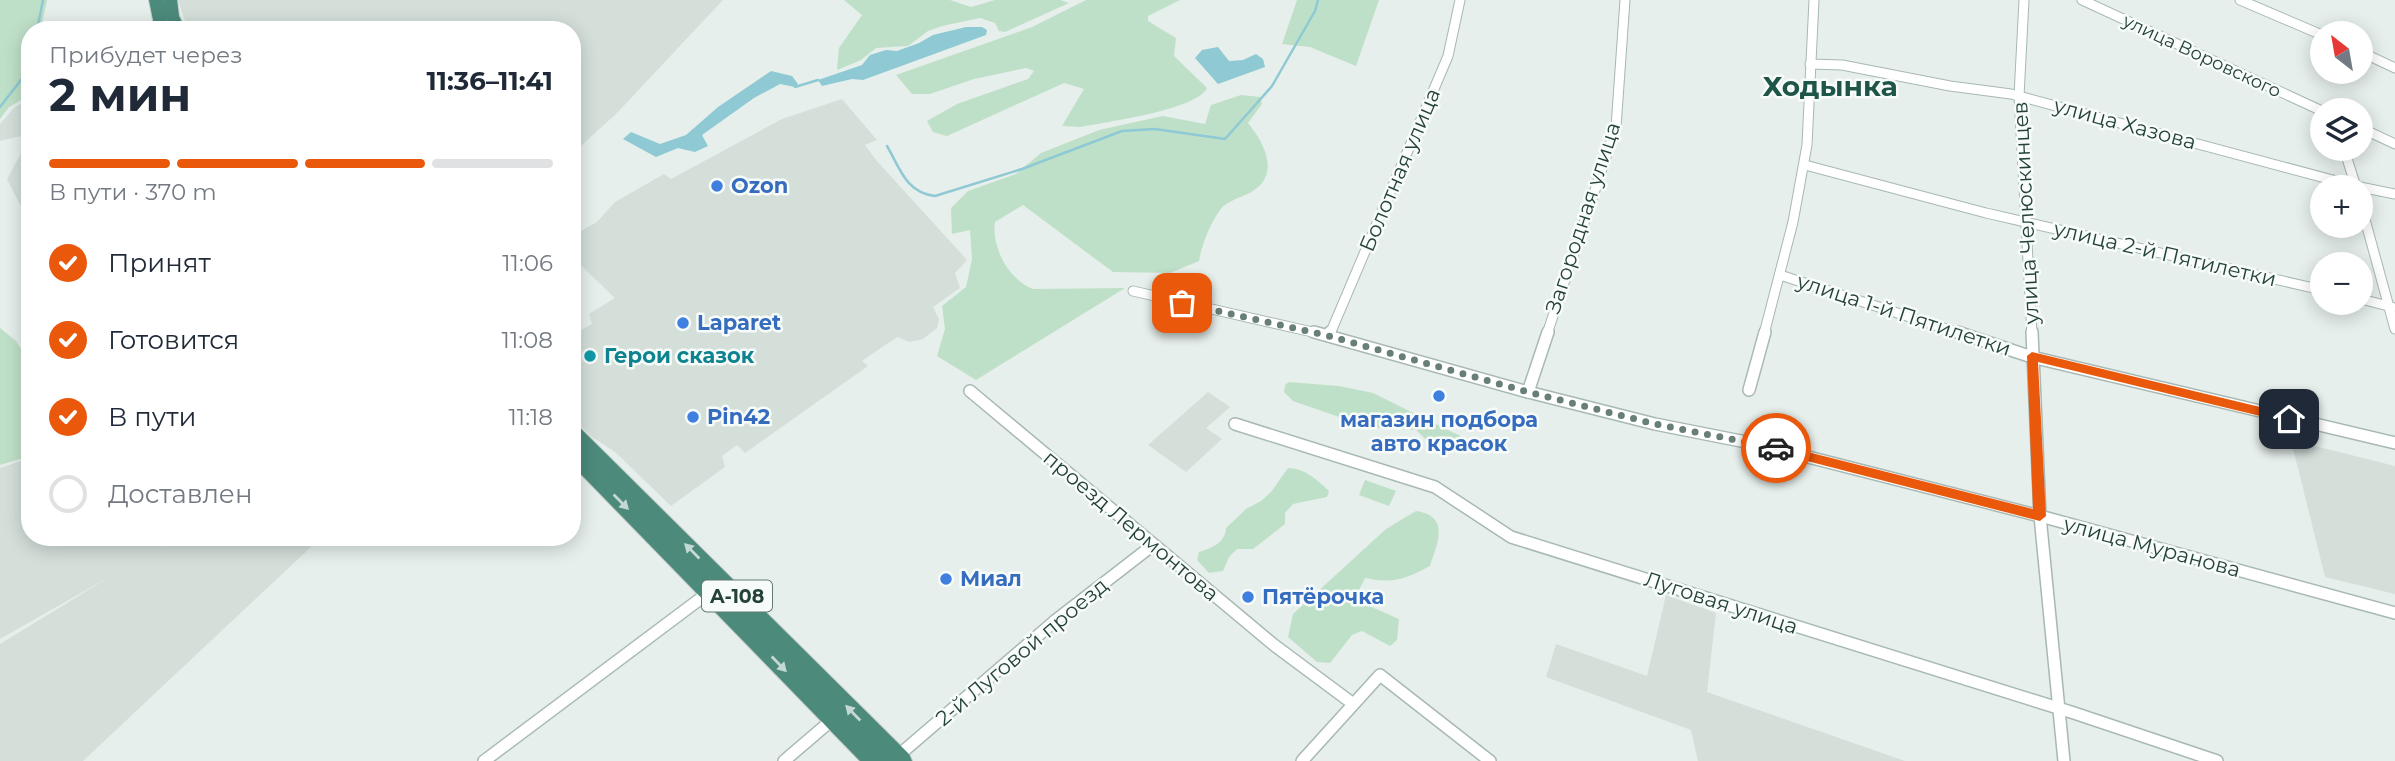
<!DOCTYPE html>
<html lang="ru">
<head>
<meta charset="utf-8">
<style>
  :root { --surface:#fff; --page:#f2f2f3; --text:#1f2937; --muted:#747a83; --line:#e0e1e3; --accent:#ea580c }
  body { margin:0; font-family:Montserrat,sans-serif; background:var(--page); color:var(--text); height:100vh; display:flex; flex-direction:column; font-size:26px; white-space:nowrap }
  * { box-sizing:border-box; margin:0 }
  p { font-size:23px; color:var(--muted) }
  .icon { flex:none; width:38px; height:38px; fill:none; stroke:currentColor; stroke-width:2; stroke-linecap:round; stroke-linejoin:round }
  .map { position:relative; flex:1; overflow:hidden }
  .side { position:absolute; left:21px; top:21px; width:560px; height:525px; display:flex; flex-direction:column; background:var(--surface); border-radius:28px; box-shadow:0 4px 18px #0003 }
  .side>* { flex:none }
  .needle { width:46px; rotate:329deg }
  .tools { position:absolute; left:2310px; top:21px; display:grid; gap:14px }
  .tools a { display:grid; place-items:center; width:63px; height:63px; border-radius:50%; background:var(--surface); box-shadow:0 4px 18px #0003; font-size:35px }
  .pin { position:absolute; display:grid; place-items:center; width:60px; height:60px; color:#fff; margin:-30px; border-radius:14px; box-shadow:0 4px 10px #0006 }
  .courier { position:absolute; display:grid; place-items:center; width:70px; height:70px; margin:-35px; border:5px solid #ea580c; border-radius:50%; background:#fff; color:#222; box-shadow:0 2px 9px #0007 }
  .summary em { font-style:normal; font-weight:700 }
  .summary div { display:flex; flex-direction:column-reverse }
  .summary { display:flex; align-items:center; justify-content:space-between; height:119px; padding:0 28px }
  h1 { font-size:46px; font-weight:700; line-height:52px }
  .bar { display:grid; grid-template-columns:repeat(4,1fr); gap:10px 7px; align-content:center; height:84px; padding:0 28px }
  .bar i { height:9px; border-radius:5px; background:var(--line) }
  .bar .on { background:var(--accent) }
  .bar p { grid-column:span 4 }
  ol { padding:0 28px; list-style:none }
  li { display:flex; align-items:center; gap:21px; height:77px }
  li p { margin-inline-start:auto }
  li .icon { padding:7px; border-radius:50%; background:var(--accent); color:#fff; stroke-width:4 }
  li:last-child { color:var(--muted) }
  li i { width:38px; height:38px; border:4px solid var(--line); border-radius:50% }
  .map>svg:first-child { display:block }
  .built { fill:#d4dfda }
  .green { fill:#bfe0c8 }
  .water { fill:#8ec9d4 }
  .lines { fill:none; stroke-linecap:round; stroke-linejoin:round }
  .stream { stroke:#8ec9d4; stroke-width:2.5 }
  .minor-far1-casing { stroke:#a8b8b2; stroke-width:11 }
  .minor-casing { stroke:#a8b8b2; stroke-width:14 }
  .trunk-casing { stroke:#c2cac8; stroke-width:2 }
  .minor-far1 { stroke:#fff; stroke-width:9 }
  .minor { stroke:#fff; stroke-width:11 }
  .trunk { fill:#4c8a7c; fill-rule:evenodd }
  .oneway { fill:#c4d9d4 }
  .route { fill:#ea580c }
  .done { stroke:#687f78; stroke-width:7; stroke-dasharray:0 12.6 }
  .shop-dot { fill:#3f7fe0; stroke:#f7fbf9; stroke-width:2.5 }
  .culture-dot { fill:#0f9aa8; stroke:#f7fbf9; stroke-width:2.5 }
  .labels { text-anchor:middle; stroke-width:5; stroke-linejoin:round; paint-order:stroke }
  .far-street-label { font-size:18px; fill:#24423a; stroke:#f7fbf9 }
  .shield { fill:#f7fbf9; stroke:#637a73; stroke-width:2 }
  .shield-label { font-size:19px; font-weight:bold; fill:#24423a }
  .street-label { font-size:21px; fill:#24423a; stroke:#f7fbf9 }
  .shop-label { font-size:21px; font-weight:bold; fill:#366cbe; stroke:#f7fbf9; text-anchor:start }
  .culture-label { font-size:21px; font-weight:bold; fill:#0d838f; stroke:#f7fbf9; text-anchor:start }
  .district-label { font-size:28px; font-weight:bold; fill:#1f5548; stroke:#f7fbf9 }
</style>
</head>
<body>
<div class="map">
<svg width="2395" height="761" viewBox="0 0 2395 761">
  <rect width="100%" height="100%" fill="#e6efeb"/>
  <g class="built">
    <path d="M178,0h545l-107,114 -44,40v-124h-381l-6,-9z"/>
    <path d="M30,98v36l-30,7v-17l14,-16z"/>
    <path d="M842,99l35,41 -12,5 11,15 91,100 -12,13 5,15 -27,19 6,12 -2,9 -14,11 -14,3 -11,-5 -10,6 -26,18 6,5 -123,87 -8,-8 -15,11 3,11 -54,39 -56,-54 -23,-15 -20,-20v-82l20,-11 -3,-10 26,-16 -43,-41v-21l25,-14 18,-20 49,-28 7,5 111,-60z"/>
    <path d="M30,137v87l-23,-45z"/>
    <path d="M1208,392l22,15 -24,21 16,11 -36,33 -38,-27z"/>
    <path d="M2291,440l104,26v128l-70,-17z"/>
    <path d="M30,458v79h147l-19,12 22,-12h127l-3,5 8,4 -229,215h-83v-117l111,-68 -111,63v-171z"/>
    <path d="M1666,595l50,18 -9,79 198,69h-207l-7,-31 -145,-53 10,-33 91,32z"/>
  </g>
  <g class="green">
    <path d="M0,0h47l-6,28 58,2h-69v65l-21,12 -9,12z"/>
    <path d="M844,0h106l21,7 24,-7h65l9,3 -64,29 -6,-1 -4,-8 -15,-5 -38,8 -14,5 -20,15 -32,2 -15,12 -24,10 2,-22 23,-33z"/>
    <path d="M1086,0h94l-32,16v5l28,17 -2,18 33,32c-10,22 -102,34 -127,39l-18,-1 22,-37 -20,-6 -117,53 -14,-4 -6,-11 30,-17 71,-25 6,-8 -8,-3 -52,11 -44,15h-18l-16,-19 136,-48z"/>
    <path d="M1297,0h82l-23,66 -46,-19 -28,-3z"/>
    <path d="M1241,95l19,2 2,7 -14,19c15,18 33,50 5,68 -9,6 -26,9 -33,19 -10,14 -18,34 -21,51l-29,12 -57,-1 -90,-67 -28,17c-4,25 14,58 38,67l92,-1 -149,92 -39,-24 8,-27 -3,-23 24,-19 6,-28 -2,-29 -18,4 -1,-26 17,-17 48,-17 25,-21 58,-23 64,-14 42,8 6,-19z"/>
    <path d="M0,328l16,13 14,23v92l-30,9z"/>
    <path d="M1289,382l50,4 34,7 79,39 9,4 2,6 -5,7 -21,1 -21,-20 -48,-3 -75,-26 -9,-9 1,-7z"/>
    <path d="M1288,468c18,1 28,11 41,23l-2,6 -34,7 -8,9v11l-32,25h-16l-8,8 -6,14 -14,2 -12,-13 2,-8c13,-4 26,-9 27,-24l20,-19 15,-8 10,-9z"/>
    <path d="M1365,480l31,11 -7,15 -30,-11z"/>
    <path d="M1416,511c34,5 22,31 14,55 -25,13 -36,18 -65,12l-8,16 10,11 32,14 -2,21 -7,6 -28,-15 -10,4 -22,28 -13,-1 -29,-25 5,-23 93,-85z"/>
  </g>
  <g class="water">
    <path d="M966,27h16l5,3 -1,5 -123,45 -11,-1 -30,7 -4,-6 44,-15 8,-10 16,-5 11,1 22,-8 14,-8z"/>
    <path d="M1218,47l11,14 14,-1 13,-6 7,5 2,8 -47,17 -23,-26 7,-8z"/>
    <path d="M771,71l21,5 6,8 -3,3 -15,-3 -26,14 -52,37 6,11 -13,6 -17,-4 -22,9 -33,-18 8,-7 29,12 26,-9 32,-28z"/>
  </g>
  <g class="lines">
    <g class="stream">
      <path d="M37,30l6,-30"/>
      <path d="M795,87l23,-7"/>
      <path d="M0,107l24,-31 6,-16"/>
      <path d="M887,146c13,22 19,47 48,50l87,-27 100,-38 33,-2 70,10 47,-53 43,-75 3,-11"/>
    </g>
    <g class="minor-far1-casing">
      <g id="minor-far1">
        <path d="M2024,0l-5,96 13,238"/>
        <path d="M2082,0l240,111"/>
        <path d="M2240,0l82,35"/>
        <path d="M2361,52l34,16"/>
        <path d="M1810,64l32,1 108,21 61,8 344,92 40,8"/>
        <path d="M2361,128l34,16"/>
        <path d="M2344,149l12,38"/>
        <path d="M1805,165l181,48 336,77"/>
        <path d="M2361,205l34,124"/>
        <path d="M1780,275l182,59"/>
        <path d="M1133,291l188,43"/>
        <path d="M2361,299l31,8"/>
        <path d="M1330,334l118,-278 12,-56"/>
        <path d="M1547,334l69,-207 9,-127"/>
        <path d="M1764,334l29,-112 14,-77 7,-145"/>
      </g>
    </g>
    <g class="minor-casing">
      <g id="minor">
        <path d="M1314,332l214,60 127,32 106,21 279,71 355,97"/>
        <path d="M1957,332l75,25 363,86"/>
        <path d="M2032,332l8,184 24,245"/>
        <path d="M1329,336l1,-4"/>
        <path d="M1749,390l16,-58"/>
        <path d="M970,391l304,254 78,58"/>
        <path d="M1528,392l20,-60"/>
        <path d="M1235,424l200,63 76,50 563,176 143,48"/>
        <path d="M484,761l228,-171"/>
        <path d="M784,761l49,-42"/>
        <path d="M892,761l164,-141 97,-75"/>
        <path d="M1302,761l78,-86 110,86"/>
      </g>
    </g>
    <g class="trunk-casing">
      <g id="trunk">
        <path d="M149,0h14l6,30h-14z"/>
        <path d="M163,0h14l2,16 7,14h-14l-7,-14z"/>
        <path d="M572,424l6,2 331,328 3,7h-52l-288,-296v-19l5,1 -5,-4z"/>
      </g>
    </g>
    <use href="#minor-far1" class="minor-far1"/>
    <use href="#minor" class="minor"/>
    <use href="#trunk" class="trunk"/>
  </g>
  <defs><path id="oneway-solid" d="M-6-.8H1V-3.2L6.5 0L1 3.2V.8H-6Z" transform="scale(1.75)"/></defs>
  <g class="oneway">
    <use href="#oneway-solid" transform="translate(621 502) rotate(45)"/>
    <use href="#oneway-solid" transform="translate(692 551) rotate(-135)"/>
    <use href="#oneway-solid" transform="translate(779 664) rotate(46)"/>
    <use href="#oneway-solid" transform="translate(853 713) rotate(-134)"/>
  </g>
  <path class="route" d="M2032,352l257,62 6,5 -6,4 -251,-61 8,154 -6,5 -264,-68 -6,-5 6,-4 257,65 -6,-153z"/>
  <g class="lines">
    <path class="done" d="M1182,303l147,33 199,56 127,32 121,24"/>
  </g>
  <g class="shop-dot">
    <circle cx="717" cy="186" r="7"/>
    <circle cx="683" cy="323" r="7"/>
    <circle cx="1439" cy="396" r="7"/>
    <circle cx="693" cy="417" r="7"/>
    <circle cx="946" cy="579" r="7"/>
    <circle cx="1248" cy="597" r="7"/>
  </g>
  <circle class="culture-dot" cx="590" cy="356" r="7"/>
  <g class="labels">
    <g class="far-street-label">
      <text transform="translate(2202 56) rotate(25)" y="6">улица Воровского</text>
    </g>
    <rect class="shield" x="702" y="580.5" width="70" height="31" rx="5"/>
    <g class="shield-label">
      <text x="737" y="603">А-108</text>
    </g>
    <g class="street-label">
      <text transform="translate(2125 124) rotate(15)" y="7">улица Хазова</text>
      <text transform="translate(1400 170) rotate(-67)" y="7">Болотная улица</text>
      <text transform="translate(2026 213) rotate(-93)" y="7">улица Челюскинцев</text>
      <text transform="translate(1583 218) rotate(-72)" y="7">Загородная улица</text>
      <text transform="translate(2165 254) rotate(13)" y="7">улица 2-й Пятилетки</text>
      <text transform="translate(1904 315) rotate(18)" y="7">улица 1-й Пятилетки</text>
      <text transform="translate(1131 526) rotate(40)" y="7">проезд Лермонтова</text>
      <text transform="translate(2152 547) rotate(15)" y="7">улица Муранова</text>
      <text transform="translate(1721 603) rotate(18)" y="7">Луговая улица</text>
      <text transform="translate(1022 652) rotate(-40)" y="7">2-й Луговой проезд</text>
    </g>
    <g class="shop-label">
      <text x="731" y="193">Ozon</text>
      <text x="697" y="330">Laparet</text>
      <text x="707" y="424">Pin42</text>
      <text x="1439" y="427" text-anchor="middle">магазин подбора<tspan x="1439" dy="24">авто красок</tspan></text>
      <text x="960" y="586">Миал</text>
      <text x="1262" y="604">Пятёрочка</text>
    </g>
    <g class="culture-label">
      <text x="604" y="363">Герои сказок</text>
    </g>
    <g class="district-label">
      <text x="1830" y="96">Ходынка</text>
    </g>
  </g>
</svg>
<div class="tools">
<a><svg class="needle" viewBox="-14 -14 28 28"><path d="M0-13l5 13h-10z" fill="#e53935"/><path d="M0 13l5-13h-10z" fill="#747a83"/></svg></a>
<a><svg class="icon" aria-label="layers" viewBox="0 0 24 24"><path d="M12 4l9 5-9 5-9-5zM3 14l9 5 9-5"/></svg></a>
<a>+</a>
<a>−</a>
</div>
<div class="pin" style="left:1182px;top:303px;background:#ea580c"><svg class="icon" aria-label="bag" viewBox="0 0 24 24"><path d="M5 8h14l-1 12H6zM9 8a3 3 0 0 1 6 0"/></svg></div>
<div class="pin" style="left:2289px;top:419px;background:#1f2937"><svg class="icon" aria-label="home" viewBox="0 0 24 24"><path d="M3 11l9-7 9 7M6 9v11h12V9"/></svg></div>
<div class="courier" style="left:1776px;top:448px"><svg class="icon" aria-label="car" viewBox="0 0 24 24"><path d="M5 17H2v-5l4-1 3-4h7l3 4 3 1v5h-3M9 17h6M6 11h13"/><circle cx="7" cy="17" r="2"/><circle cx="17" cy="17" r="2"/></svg></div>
<section class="side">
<div class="summary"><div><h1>2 мин</h1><p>Прибудет через</p></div><em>11:36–11:41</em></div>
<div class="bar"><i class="on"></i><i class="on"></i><i class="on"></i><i></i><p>В пути · 370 m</p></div>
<ol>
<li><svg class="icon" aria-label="check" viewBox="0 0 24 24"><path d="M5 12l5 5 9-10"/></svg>Принят<p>11:06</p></li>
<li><svg class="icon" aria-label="check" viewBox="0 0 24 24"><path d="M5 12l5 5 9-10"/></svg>Готовится<p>11:08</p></li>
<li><svg class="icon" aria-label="check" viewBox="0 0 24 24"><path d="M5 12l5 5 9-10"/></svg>В пути<p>11:18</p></li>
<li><i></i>Доставлен</li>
</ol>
</section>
</div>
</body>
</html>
